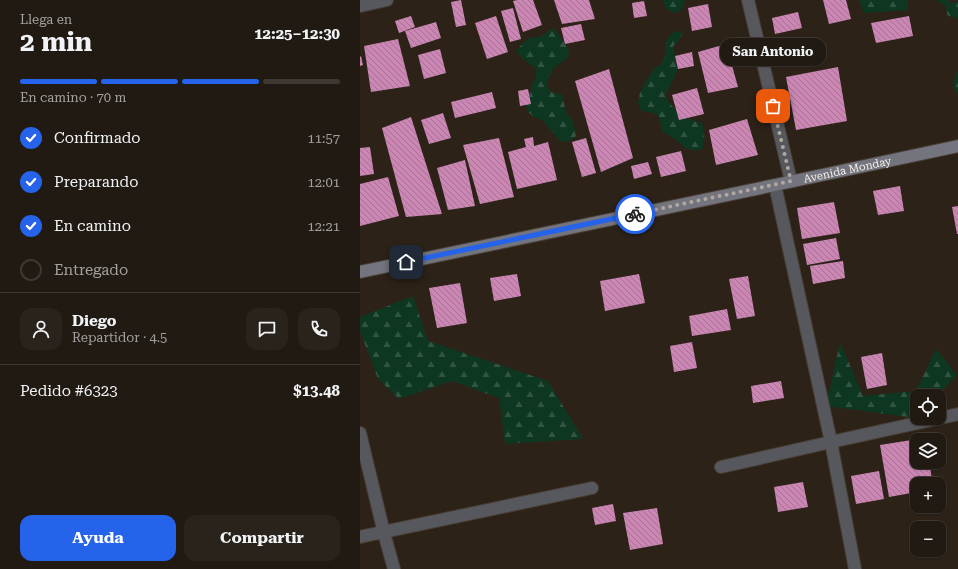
<!DOCTYPE html>
<html lang="es">
<head>
<meta charset="utf-8">
<style>
  :root { --surface:#211a12; --page:#29231b; --text:#f1f3f6; --muted:#a2a19f; --line:#3e3832; --accent:#2563eb }
  body { margin:0; font-family:"Roboto Serif",serif; background:var(--page); color:var(--text); height:100vh; display:flex; flex-direction:column; font-size:15px; white-space:nowrap }
  * { box-sizing:border-box; margin:0 }
  p { font-size:13px; color:var(--muted) }
  .icon { flex:none; width:22px; height:22px; fill:none; stroke:currentColor; stroke-width:2; stroke-linecap:round; stroke-linejoin:round }
  .map { position:relative; flex:1; overflow:hidden }
  .sheet { display:flex; flex-direction:column; background:var(--surface); width:360px }
  .sheet>* { flex:none }
  .controls { position:absolute; left:550px; top:389px; display:grid; gap:8px }
  .controls a { display:grid; place-items:center; width:36px; height:36px; border-radius:8px; background:var(--surface); box-shadow:0 1px 3px #0004,0 0 0 1px var(--line); font-size:20px }
  .pin { position:absolute; display:grid; place-items:center; width:34px; height:34px; color:#fff; margin:-17px; border-radius:8px; box-shadow:0 2px 6px #0006 }
  .courier { position:absolute; display:grid; place-items:center; width:40px; height:40px; margin:-20px; border:3px solid #2563eb; border-radius:50%; background:#fff; color:#222; box-shadow:0 1px 5px #0007 }
  .bubble { position:absolute; height:28px; border-radius:12px; background:var(--surface); box-shadow:0 1px 3px #0004,0 0 0 1px var(--line); font-size:13px; font-weight:700; line-height:28px; text-align:center }
  .summary em { font-style:normal; font-weight:700 }
  .summary div { display:flex; flex-direction:column-reverse }
  .summary { display:flex; align-items:center; justify-content:space-between; height:68px; padding:0 20px }
  h1 { font-size:26px; font-weight:700; line-height:30px }
  .bar { display:grid; grid-template-columns:repeat(4,1fr); gap:6px 4px; align-content:center; height:48px; padding:0 20px }
  .bar i { height:5px; border-radius:3px; background:var(--line) }
  .bar .active { background:var(--accent) }
  .bar p { grid-column:span 4 }
  .line { display:flex; align-items:center; gap:10px; padding:0 20px; border-top:1px solid var(--line) }
  .line div { flex:1 }
  .round { display:grid; place-items:center; flex:none; width:42px; height:42px; border-radius:12px; background:var(--page) }
  ol { padding:0 20px; list-style:none }
  li { display:flex; align-items:center; gap:12px; height:44px }
  li p { margin-inline-start:auto }
  li .icon { padding:4px; border-radius:50%; background:var(--accent); color:#fff; stroke-width:4 }
  li:last-child { color:var(--muted) }
  li i { width:22px; height:22px; border:2px solid var(--line); border-radius:50% }
  .cta { display:flex; gap:8px; margin-top:auto; padding:8px 20px }
  .cta a { flex:1; height:46px; border-radius:12px; background:var(--accent); color:#fff; font-size:16px; font-weight:700; line-height:46px; text-align:center }
  .cta a+a { background:var(--page); color:var(--text) }
  main { display:flex; flex:1; min-height:0 }
  .map>svg:first-child { display:block }
  .forest { fill:url(#forest-firs) }
  .building { fill:url(#building-back-hatch) }
  .lines { fill:none; stroke-linecap:round; stroke-linejoin:round }
  .minor-casing { stroke:#483f35; stroke-width:14 }
  .secondary-casing { stroke:#483f35; stroke-width:14 }
  .minor { stroke:#57585e; stroke-width:12 }
  .secondary { stroke:#73747e; stroke-width:12 }
  .done { stroke:#b0a8a0; stroke-width:4; stroke-dasharray:0 7.2 }
  .route { stroke:#2563eb; stroke-width:5 }
  .labels { text-anchor:middle; stroke-width:4; stroke-linejoin:round; paint-order:stroke }
  .street-label { font-size:11px; fill:#f7f0e9; stroke:#2c2218 }
</style>
</head>
<body>
<main>
<section class="sheet">
<div class="summary"><div><h1>2 min</h1><p>Llega en</p></div><em>12:25–12:30</em></div>
<div class="bar"><i class="active"></i><i class="active"></i><i class="active"></i><i></i><p>En camino · 70 m</p></div>
<ol>
<li><svg class="icon" aria-label="check" viewBox="0 0 24 24"><path d="M5 12l5 5 9-10"/></svg>Confirmado<p>11:57</p></li>
<li><svg class="icon" aria-label="check" viewBox="0 0 24 24"><path d="M5 12l5 5 9-10"/></svg>Preparando<p>12:01</p></li>
<li><svg class="icon" aria-label="check" viewBox="0 0 24 24"><path d="M5 12l5 5 9-10"/></svg>En camino<p>12:21</p></li>
<li><i></i>Entregado</li>
</ol>
<div class="line" style="height:72px"><a class="round"><svg class="icon" aria-label="person" viewBox="0 0 24 24"><circle cx="12" cy="8" r="4"/><path d="M4 21q1-7 8-7t8 7"/></svg></a><div><b>Diego</b><p>Repartidor · 4.5</p></div><a class="round"><svg class="icon" aria-label="chat" viewBox="0 0 24 24"><path d="M4 5h16v11H9l-5 4z"/></svg></a><a class="round"><svg class="icon" aria-label="phone" viewBox="0 0 24 24"><path d="M5 4h4l2 5-3 2q2 4 5 5l2-3 5 2v4C11 20 4 13 5 4z"/></svg></a></div>
<div class="line" style="height:52px"><div>Pedido #6323</div><b>$13.48</b></div>
<div class="cta"><a>Ayuda</a><a>Compartir</a></div>
</section>
<div class="map">
<svg width="598" height="569" viewBox="0 0 598 569">
  <defs>
    <pattern id="forest-firs" width="22" height="20" patternUnits="userSpaceOnUse"><rect width="22" height="20" fill="#0e3722"/><path d="M5 1l3.5 6h-7zM16 11l3.5 6h-7z" fill="#325442"/></pattern>
    <pattern id="building-back-hatch" width="6" height="6" patternUnits="userSpaceOnUse"><rect width="6" height="6" fill="#cb86b4"/><path d="M-1 5l2 2M0 0l6 6M5-1l2 2" fill="none" stroke="#a47393"/></pattern>
  </defs>
  <rect width="100%" height="100%" fill="#2c2218"/>
  <g class="forest">
    <path d="M303,0h22c-1,2 -1,4 -2,6 -6,14 -18,4 -20,-6z"/>
    <path d="M499,0h49v10l-44,3z"/>
    <path d="M576,0h12l3,4 7,-3v18l-11,-4 -1,-9z"/>
    <path d="M194,28l11,16 4,5 -1,9c-7,4 -16,10 -19,19 -1,2 -1,7 -2,10l6,6 9,1 4,19 6,6 4,17 -8,6 -8,-1 -18,-21 -8,-3 -7,-6 -2,-10 5,-8 2,-8 4,-8 -1,-9 -14,-11 -5,-6 6,-7 7,-6 10,-1z"/>
    <path d="M314,31l9,2 -4,8 -6,5c2,9 2,15 5,23l-13,27c8,14 21,24 37,27 3,10 3,17 0,27h-8l-9,-2 -7,-7 -15,-9 -5,-17 -8,-3 -9,-1 -3,-9 2,-9 4,-9 10,-15 7,-5 4,-8v-9l2,-9z"/>
    <path d="M598,70v24c-7,-7 -4,-17 0,-24z"/>
    <path d="M53,296l15,45 120,40 35,58 -78,5 -6,-46 -47,-17 -53,18 -21,-20 -18,-48v-14z"/>
    <path d="M480,342l23,54 53,-5 20,-42 21,26 -20,21h-20l-1,22 -90,-12z"/>
  </g>
  <g class="building">
    <path d="M101,0l5,25 -10,2 -5,-25z"/>
    <path d="M157,0h16l9,25 -19,7 -10,-31z"/>
    <path d="M194,0h35l6,19 -33,5z"/>
    <path d="M463,0h23l5,19 -22,5z"/>
    <path d="M284,1l3,15 -13,2 -2,-15z"/>
    <path d="M348,4l4,23 -20,4 -4,-23z"/>
    <path d="M153,8l8,31 -11,3 -9,-31z"/>
    <path d="M438,12l4,16 -27,6 -3,-16z"/>
    <path d="M51,16l4,11 -16,6 -4,-12z"/>
    <path d="M136,16l12,36 -21,7 -12,-36z"/>
    <path d="M549,16l4,20 -37,7 -5,-20z"/>
    <path d="M76,22l5,16 -30,10 -6,-17z"/>
    <path d="M221,24l4,16 -20,4 -4,-16z"/>
    <path d="M38,39l12,47 -39,6 -7,-46z"/>
    <path d="M366,44l12,43 -30,6 -10,-41z"/>
    <path d="M80,49l6,24 -22,6 -6,-24z"/>
    <path d="M332,52l2,14 -16,3 -3,-13z"/>
    <path d="M1,56l2,9 -3,1v-9z"/>
    <path d="M478,67l9,54 -51,9 -10,-53z"/>
    <path d="M249,69l24,89 -32,14 -26,-91z"/>
    <path d="M337,88l7,26 -25,6 -7,-25z"/>
    <path d="M168,89l3,15 -11,2 -2,-15z"/>
    <path d="M132,92l4,16 -41,10 -4,-16z"/>
    <path d="M83,113l8,25 -22,6 -8,-24z"/>
    <path d="M51,117l31,97 -36,3 -24,-89z"/>
    <path d="M387,119l11,36 -42,10 -7,-35z"/>
    <path d="M173,137l1,9 14,-4 9,38 -40,9 -9,-37 18,-5 -2,-8z"/>
    <path d="M139,138l15,59 -34,7 -17,-59z"/>
    <path d="M226,138l10,35 -14,4 -10,-35z"/>
    <path d="M10,147l4,27 -14,2v-28z"/>
    <path d="M321,151l5,20 -25,6 -5,-20z"/>
    <path d="M105,160l10,46 -27,4 -11,-42z"/>
    <path d="M288,162l4,12 -18,5 -3,-13z"/>
    <path d="M28,177l11,39 -39,10v-42z"/>
    <path d="M540,186l4,25 -26,4 -5,-24z"/>
    <path d="M474,202l6,31 -38,6 -5,-31z"/>
    <path d="M598,206v28h-1l-5,-27z"/>
    <path d="M476,238l4,21 -33,6 -4,-21z"/>
    <path d="M483,261l2,17 -32,6 -3,-18z"/>
    <path d="M157,274l4,22 -27,5 -4,-23z"/>
    <path d="M279,274l6,29 -40,8 -5,-30z"/>
    <path d="M388,276l7,40 -18,3 -8,-40z"/>
    <path d="M100,283l7,40 -30,5 -8,-40z"/>
    <path d="M367,309l4,21 -39,6 -3,-20z"/>
    <path d="M332,342l5,26 -23,4 -4,-26z"/>
    <path d="M522,353l5,32 -20,4 -6,-32z"/>
    <path d="M421,381l3,17 -31,5 -2,-17z"/>
    <path d="M564,438l1,2h-8v22h12l4,22h-16v8l-28,5 -9,-52z"/>
    <path d="M519,471l5,28 -28,5 -5,-28z"/>
    <path d="M443,482l5,25 -30,5 -4,-25z"/>
    <path d="M253,504l3,17 -21,4 -3,-17z"/>
    <path d="M297,508l6,36 -33,6 -7,-37z"/>
  </g>
  <g class="lines">
    <g class="minor-casing">
      <g id="minor">
        <path d="M388,0l43,181"/>
        <path d="M0,6l27,-6"/>
        <path d="M415,185l56,257 24,127"/>
        <path d="M0,433l24,100 10,36"/>
        <path d="M361,467l110,-25 127,-28"/>
        <path d="M0,537l232,-49"/>
      </g>
    </g>
    <g class="secondary-casing">
      <g id="secondary">
        <path id="s1" d="M0,272l415,-87 183,-39"/>
      </g>
    </g>
    <use href="#minor" class="minor"/>
    <use href="#secondary" class="secondary"/>
  </g>
  <g class="lines">
    <path class="done" d="M275,214l156,-33 -18,-75"/>
    <path class="route" d="M46,262l229,-48"/>
  </g>
  <g class="labels">
    <g class="street-label">
      <text dy="4" stroke="none"><textPath href="#s1" startOffset="498">Avenida Monday</textPath></text>
    </g>
  </g>
</svg>
<div class="controls">
<a><svg class="icon" aria-label="locate" viewBox="0 0 24 24"><circle cx="12" cy="12" r="6"/><path d="M12 2v4M12 18v4M2 12h4M18 12h4"/></svg></a>
<a><svg class="icon" aria-label="layers" viewBox="0 0 24 24"><path d="M12 4l9 5-9 5-9-5zM3 14l9 5 9-5"/></svg></a>
<a>+</a>
<a>−</a>
</div>
<div class="pin" style="left:413px;top:106px;background:#ea580c"><svg class="icon" aria-label="bag" viewBox="0 0 24 24"><path d="M5 8h14l-1 12H6zM9 8a3 3 0 0 1 6 0"/></svg></div>
<div class="pin" style="left:46px;top:262px;background:#1f2937"><svg class="icon" aria-label="home" viewBox="0 0 24 24"><path d="M3 11l9-7 9 7M6 9v11h12V9"/></svg></div>
<div class="courier" style="left:275px;top:214px"><svg class="icon" aria-label="bike" viewBox="0 0 24 24"><circle cx="6" cy="16" r="4"/><circle cx="18" cy="16" r="4"/><path d="M6 16l4-8h5l3 8M10 8l3 8H6M13 5h3"/></svg></div>
<div class="bubble" style="left:360px;top:38px;width:106px">San Antonio</div>
</div>
</main>
</body>
</html>
